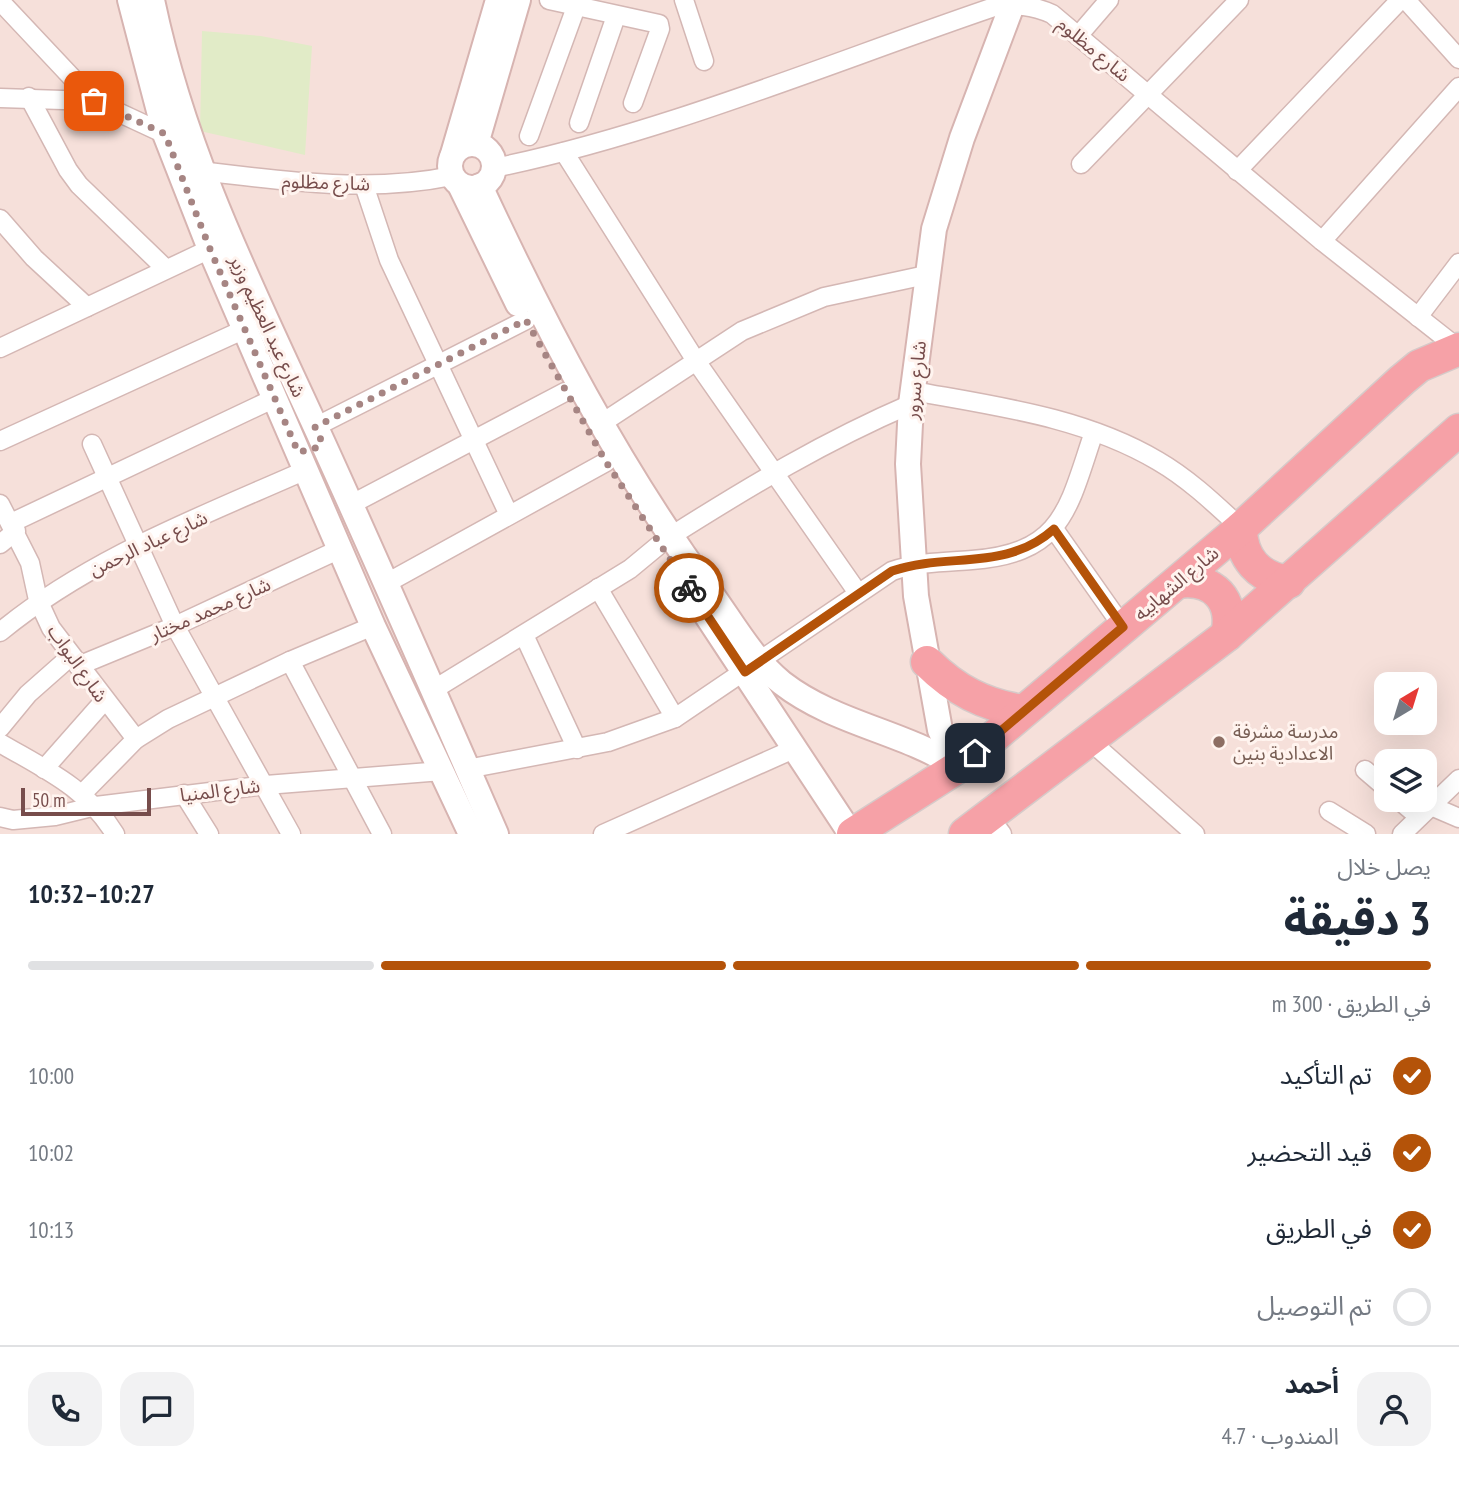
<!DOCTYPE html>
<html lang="ar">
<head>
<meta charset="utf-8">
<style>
  :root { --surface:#fff; --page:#f2f2f3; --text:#1f2937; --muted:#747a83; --line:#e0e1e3; --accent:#b45309 }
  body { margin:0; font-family:"PT Sans Narrow","Noto Sans Arabic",sans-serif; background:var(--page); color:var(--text); direction:rtl; height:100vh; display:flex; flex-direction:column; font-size:26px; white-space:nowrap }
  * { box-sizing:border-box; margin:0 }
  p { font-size:23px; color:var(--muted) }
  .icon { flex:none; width:38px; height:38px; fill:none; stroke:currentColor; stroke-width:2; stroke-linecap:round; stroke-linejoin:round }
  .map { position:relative; height:834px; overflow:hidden; direction:ltr }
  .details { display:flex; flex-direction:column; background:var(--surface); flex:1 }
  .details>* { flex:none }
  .needle { width:46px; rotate:38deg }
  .controls { position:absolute; left:1374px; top:672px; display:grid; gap:14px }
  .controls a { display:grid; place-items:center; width:63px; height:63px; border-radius:14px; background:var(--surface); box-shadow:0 7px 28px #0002; font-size:35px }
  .scale { position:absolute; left:21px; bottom:18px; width:130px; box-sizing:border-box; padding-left:7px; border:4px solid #774d4c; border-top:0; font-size:19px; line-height:24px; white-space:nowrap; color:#774d4c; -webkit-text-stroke:5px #fff4ef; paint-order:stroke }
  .pin { position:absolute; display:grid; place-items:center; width:60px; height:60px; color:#fff; margin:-30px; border-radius:14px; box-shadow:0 4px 10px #0006 }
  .courier { position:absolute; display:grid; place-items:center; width:70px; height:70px; margin:-35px; border:5px solid #b45309; border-radius:50%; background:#fff; color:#222; box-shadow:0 2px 9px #0007 }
  .overview em { font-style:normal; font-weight:700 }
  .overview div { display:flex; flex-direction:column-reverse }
  .overview { display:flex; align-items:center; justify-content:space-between; height:119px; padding:0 28px }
  h1 { font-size:46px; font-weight:700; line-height:52px }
  .bar { display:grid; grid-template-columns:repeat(4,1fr); gap:10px 7px; align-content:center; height:84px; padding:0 28px }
  .bar i { height:9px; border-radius:5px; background:var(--line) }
  .bar .active { background:var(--accent) }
  .bar p { grid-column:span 4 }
  .line { display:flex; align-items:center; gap:18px; padding:0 28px; border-top:2px solid var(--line) }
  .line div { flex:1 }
  .round { display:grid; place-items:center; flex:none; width:74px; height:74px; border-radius:21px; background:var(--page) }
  ol { padding:0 28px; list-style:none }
  li { display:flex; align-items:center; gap:21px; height:77px }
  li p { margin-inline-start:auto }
  li .icon { padding:7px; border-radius:50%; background:var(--accent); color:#fff; stroke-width:4 }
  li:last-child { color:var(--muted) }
  li i { width:38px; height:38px; border:4px solid var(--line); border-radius:50% }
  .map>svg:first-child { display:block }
  .residential { fill:#f6e0da; fill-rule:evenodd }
  .green { fill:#e1ebc7 }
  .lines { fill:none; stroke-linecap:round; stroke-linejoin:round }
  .street-casing { stroke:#d4b7b4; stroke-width:21 }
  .secondary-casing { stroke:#d7b4b1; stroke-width:28 }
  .highway-casing { stroke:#d6cac9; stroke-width:35 }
  .street { stroke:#fff; stroke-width:18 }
  .secondary { stroke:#fff; stroke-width:24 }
  .highway { stroke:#f6a1a7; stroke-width:32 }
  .done { stroke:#a68583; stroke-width:7; stroke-dasharray:0 12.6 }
  .route { stroke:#b45309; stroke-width:9 }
  .education-dot { fill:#8d6e63; stroke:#fff4ef; stroke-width:2.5 }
  .labels { text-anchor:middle; stroke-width:6; stroke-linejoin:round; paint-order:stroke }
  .street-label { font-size:19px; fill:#774d4c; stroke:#fff4ef }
  .education-label { font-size:19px; fill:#785e54; stroke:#fff4ef; text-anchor:start }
</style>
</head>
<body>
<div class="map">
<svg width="1459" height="834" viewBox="0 0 1459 834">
  <rect width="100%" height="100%" fill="#fceee9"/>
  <path class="residential" d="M0,0h1459v834h-1459zM1386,684h38v39h-38zM1386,761h38v39h-38z"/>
  <path class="green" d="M202,31l59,5 51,10 -7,109 -105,-24z"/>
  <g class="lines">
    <g class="street-casing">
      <g id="street">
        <path d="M549,0l110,24 1,5 -27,74"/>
        <path d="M684,0l20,61"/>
        <path d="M1406,0l53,59"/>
        <path d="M0,1l94,100"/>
        <path d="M1078,36l31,-36"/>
        <path d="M29,97l39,73 11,15 87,84"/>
        <path d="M0,98l94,3 71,33"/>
        <path d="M579,123l37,-107"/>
        <path d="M529,136l47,-129"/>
        <path d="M564,152l132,209 162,232"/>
        <path d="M1081,164l158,-164"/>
        <path d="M494,168c167,-34 338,-106 500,-161 22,-3 38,-2 58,7l270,227 137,108"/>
        <path d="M201,171c82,10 169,22 251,5"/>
        <path d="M1237,171l163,-171"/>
        <path d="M364,185l25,75 120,255"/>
        <path d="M0,219l34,39 53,49"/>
        <path d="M1322,241l137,-154"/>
        <path d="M1418,317l41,-54"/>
        <path d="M0,348l210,-99"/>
        <path d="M913,391c82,15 171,26 245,70 31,18 57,43 83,67"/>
        <path d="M602,423l140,-92 82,-34 102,-22"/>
        <path d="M315,427l211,-107"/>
        <path d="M0,441l245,-112"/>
        <path d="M92,444l83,182 116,208"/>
        <path d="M0,504l30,59 8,37 13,28 85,111"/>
        <path d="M350,505l215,-113"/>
        <path d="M11,523l264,-125"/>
        <path d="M1054,529l69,98"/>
        <path d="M671,536c79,-50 154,-95 240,-132"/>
        <path d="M0,544l16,-13"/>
        <path d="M385,584l221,-122"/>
        <path d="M598,588l77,130"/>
        <path d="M0,632c90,-74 200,-115 306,-162"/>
        <path d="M524,635l53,114"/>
        <path d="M290,661l92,173"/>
        <path d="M78,666l97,-40 165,-77"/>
        <path d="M433,690l197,-121 29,-24"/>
        <path d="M0,728l28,-34 43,-38"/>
        <path d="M1089,740l106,94"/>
        <path d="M0,743c46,27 86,44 115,91"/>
        <path d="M44,769l60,-68"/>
        <path d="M467,769l141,-27 67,-24 217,-147c26,-9 52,-9 80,-11 92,-7 96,-52 122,-128"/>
        <path d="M1365,770l21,18"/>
        <path d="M83,793l53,-54 32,-20 122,-58 83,-35"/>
        <path d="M184,794l25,40"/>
        <path d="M1399,800l20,17"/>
        <path d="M1431,806l28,12"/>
        <path d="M1329,811l37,23"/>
        <path d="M0,817l13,3 42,-4 41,-10 170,-21 176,-14"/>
        <path d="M989,817l13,17"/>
        <path d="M603,834l193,-86"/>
        <path d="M1402,834l57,-55"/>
      </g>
    </g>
    <g class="secondary-casing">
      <g id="secondary">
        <path d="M130,0l35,134 45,115 163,377 98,208"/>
        <path d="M152,0c33,159 104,296 171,443 59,130 116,260 173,391"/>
        <circle cx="472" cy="166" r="22"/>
        <path d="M476,144l42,-144"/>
        <path d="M453,154l45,-154"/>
        <path d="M460,185l58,119"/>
        <path d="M480,186c66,142 138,280 230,406 22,30 42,67 72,91 53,41 120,48 176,84"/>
        <path d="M707,616l144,218"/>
        <path d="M958,767l-18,-37 -24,-134 -8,-132 3,-60 23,-175 28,-91 52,-138"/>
      </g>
    </g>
    <g class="highway-casing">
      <g id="highway">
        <path d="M1241,528c0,30 18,50 48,54"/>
        <path d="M1178,582c35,-5 57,18 49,53"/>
        <path d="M927,662c28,28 57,43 96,49"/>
        <path d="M853,834l105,-67 283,-239 161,-148 17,-14 40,-17"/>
        <path d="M965,834l262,-199 232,-205"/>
      </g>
    </g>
    <use href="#street" class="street"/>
    <use href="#secondary" class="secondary"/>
    <use href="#highway" class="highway"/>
  </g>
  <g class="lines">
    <path class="done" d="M94,101l71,33 45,115 88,203 16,-3 8,-7 -7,-15 211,-107 80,142 83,126"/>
    <path class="route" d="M689,588l56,84 147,-101c56,-19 114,1 162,-42l69,98 -148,126"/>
  </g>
  <circle class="education-dot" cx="1219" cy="742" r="7"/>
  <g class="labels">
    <g class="street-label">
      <text transform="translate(1094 49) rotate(40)" y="7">شارع مظلوم</text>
      <text transform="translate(326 182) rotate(2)" y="7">شارع مظلوم</text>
      <text transform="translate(268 326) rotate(65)" y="7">شارع عبد العظيم وزير</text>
      <text transform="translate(915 380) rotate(-84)" y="7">شارع سرور</text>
      <text transform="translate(148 543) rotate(-25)" y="7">شارع عباد الرحمن</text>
      <text transform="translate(1176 583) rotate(-40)" y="7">شارع الشهابيه</text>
      <text transform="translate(210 609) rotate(-24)" y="7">شارع محمد مختار</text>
      <text transform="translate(78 663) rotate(55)" y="7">شارع البواب</text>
      <text transform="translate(220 790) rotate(-7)" y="7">شارع المنيا</text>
    </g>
    <g class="education-label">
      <text x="1233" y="738">مدرسة مشرفة<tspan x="1233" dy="22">الاعدادية بنين</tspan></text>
    </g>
  </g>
</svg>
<div class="controls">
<a><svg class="needle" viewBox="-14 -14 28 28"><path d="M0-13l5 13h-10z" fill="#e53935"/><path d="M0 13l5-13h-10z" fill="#747a83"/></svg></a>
<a><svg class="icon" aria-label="layers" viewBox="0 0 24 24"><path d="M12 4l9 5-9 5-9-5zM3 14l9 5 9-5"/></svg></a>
</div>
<div class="scale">50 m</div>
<div class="pin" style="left:94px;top:101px;background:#ea580c"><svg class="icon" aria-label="bag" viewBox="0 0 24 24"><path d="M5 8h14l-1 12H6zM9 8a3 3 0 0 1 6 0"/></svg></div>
<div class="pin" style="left:975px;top:753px;background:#1f2937"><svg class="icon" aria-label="home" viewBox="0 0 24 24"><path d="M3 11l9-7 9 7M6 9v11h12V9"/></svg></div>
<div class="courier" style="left:689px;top:588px"><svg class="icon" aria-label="bike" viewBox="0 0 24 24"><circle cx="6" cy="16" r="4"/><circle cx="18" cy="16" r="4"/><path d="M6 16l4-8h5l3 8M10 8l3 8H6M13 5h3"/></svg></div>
</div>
<section class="details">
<div class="overview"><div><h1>3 دقيقة</h1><p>يصل خلال</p></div><em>10:27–10:32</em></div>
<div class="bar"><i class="active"></i><i class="active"></i><i class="active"></i><i></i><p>في الطريق · 300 m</p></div>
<ol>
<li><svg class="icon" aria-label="check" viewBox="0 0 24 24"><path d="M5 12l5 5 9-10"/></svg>تم التأكيد<p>10:00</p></li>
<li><svg class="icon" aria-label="check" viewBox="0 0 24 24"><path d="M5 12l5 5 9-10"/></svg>قيد التحضير<p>10:02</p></li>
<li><svg class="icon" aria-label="check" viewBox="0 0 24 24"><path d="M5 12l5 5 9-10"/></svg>في الطريق<p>10:13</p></li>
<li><i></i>تم التوصيل</li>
</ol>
<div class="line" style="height:126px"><a class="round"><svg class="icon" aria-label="person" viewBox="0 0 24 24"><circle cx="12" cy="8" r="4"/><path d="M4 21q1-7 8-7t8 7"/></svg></a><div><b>أحمد</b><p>المندوب · 4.7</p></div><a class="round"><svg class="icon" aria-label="chat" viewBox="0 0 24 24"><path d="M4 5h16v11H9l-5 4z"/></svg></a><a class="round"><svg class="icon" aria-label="phone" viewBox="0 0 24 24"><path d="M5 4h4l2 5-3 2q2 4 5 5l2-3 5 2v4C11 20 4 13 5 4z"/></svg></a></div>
</section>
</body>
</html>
